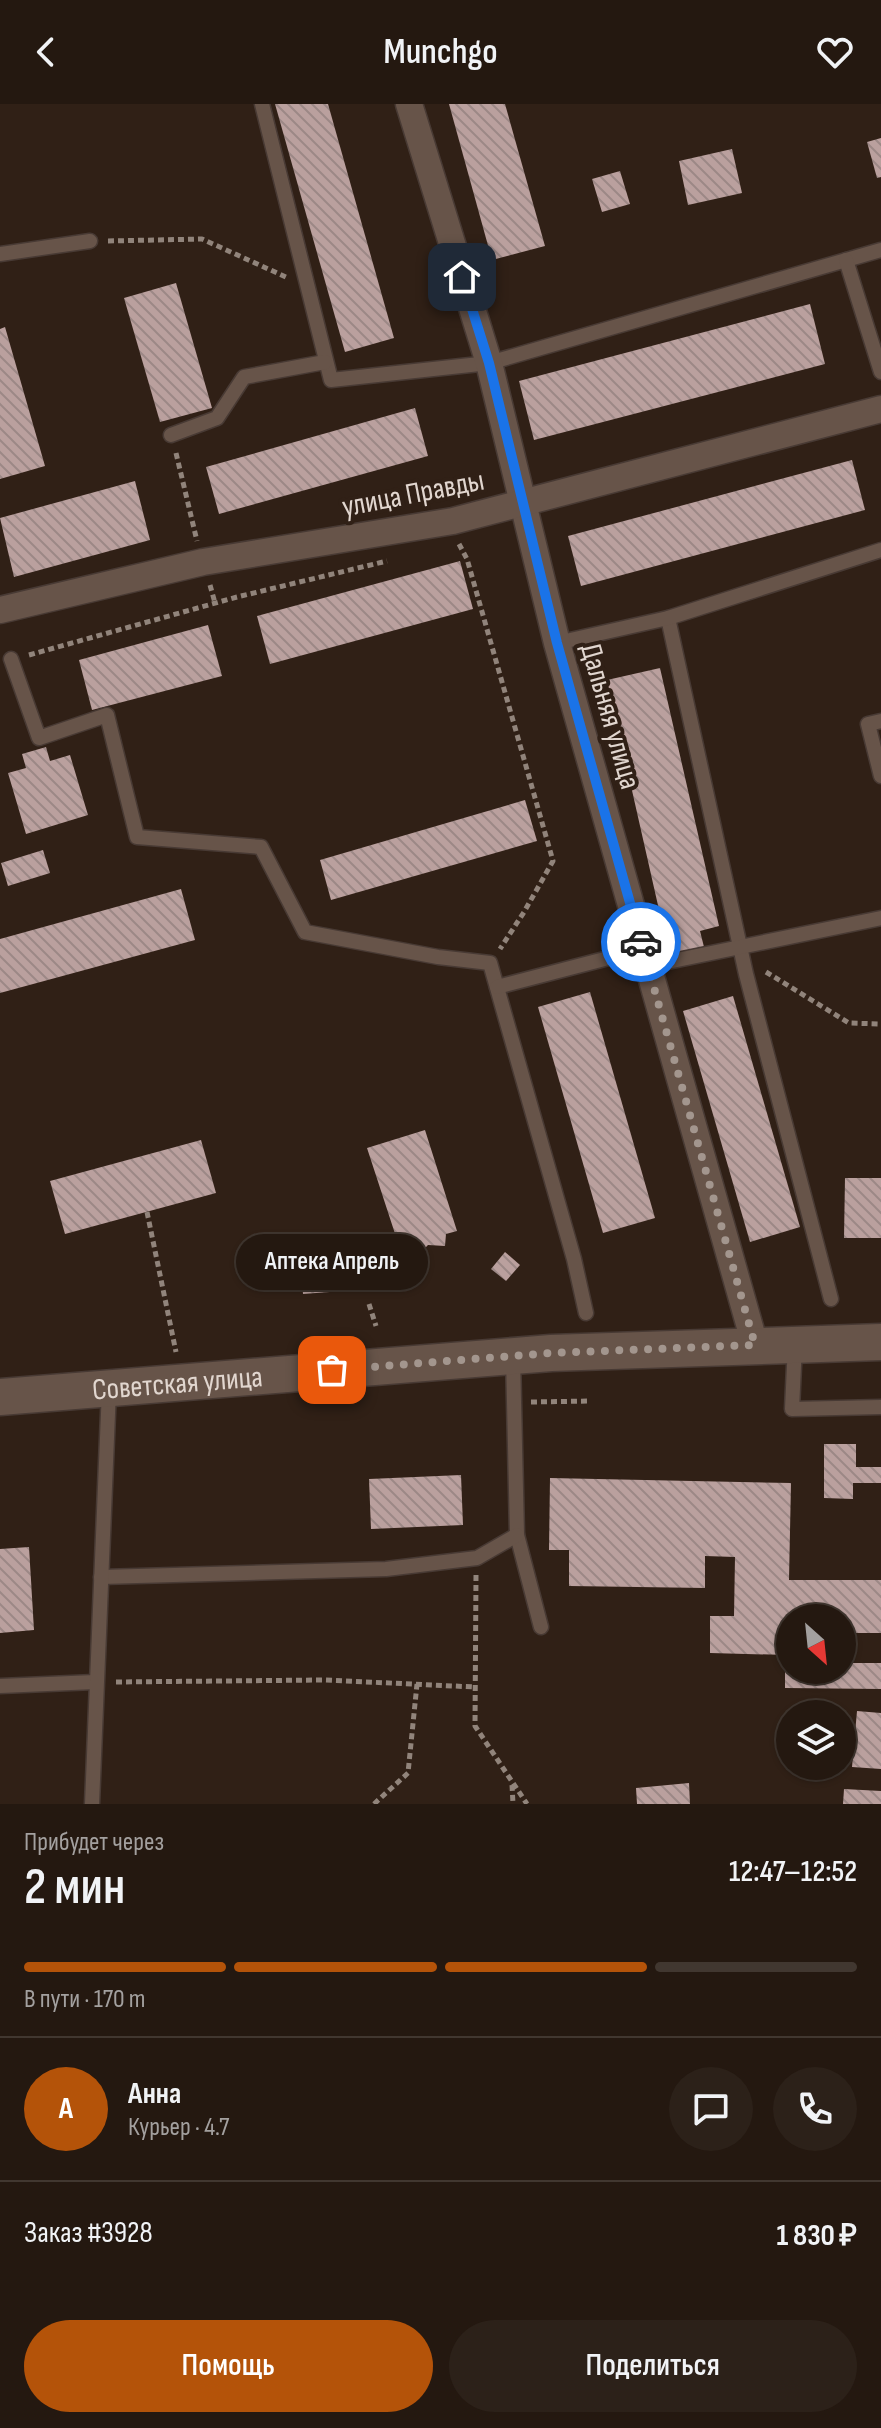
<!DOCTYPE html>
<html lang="ru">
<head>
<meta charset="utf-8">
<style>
  :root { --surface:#241810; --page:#2c2119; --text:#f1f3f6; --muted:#a3a09f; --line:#413730; --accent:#b45309 }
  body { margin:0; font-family:"Sofia Sans Condensed",sans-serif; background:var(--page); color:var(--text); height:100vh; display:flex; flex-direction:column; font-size:30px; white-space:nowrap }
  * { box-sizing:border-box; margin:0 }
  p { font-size:26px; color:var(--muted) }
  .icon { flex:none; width:44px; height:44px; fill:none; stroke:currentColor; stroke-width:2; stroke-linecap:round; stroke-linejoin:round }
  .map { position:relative; height:1700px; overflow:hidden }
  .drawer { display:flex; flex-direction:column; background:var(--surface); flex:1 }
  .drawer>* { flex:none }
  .needle { width:52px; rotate:153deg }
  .controls { position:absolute; left:776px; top:1500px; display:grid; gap:16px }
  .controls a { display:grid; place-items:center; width:80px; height:80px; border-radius:50%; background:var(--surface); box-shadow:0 2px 6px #0004,0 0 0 2px var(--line); font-size:40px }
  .pin { position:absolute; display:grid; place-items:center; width:68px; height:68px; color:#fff; margin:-34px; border-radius:16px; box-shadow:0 4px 12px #0006 }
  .courier { position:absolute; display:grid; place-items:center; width:80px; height:80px; margin:-40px; border:6px solid #1a73e8; border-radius:50%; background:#fff; color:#222; box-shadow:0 2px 10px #0007 }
  .bubble { position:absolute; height:56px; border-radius:28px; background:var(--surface); box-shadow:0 2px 6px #0004,0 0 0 2px var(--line); font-size:26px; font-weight:600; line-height:56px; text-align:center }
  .overview em { font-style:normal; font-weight:600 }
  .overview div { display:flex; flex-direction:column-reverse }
  .overview { display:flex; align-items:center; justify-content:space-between; height:136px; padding:0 24px }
  h1 { font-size:52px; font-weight:600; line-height:60px }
  .bar { display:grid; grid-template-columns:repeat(4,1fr); gap:12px 8px; align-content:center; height:96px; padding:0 24px }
  .bar i { height:10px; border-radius:6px; background:var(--line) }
  .bar .current { background:var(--accent) }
  .bar p { grid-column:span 4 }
  .line { display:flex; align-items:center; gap:20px; padding:0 24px; border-top:2px solid var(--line) }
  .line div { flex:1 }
  .round { display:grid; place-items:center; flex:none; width:84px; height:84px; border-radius:42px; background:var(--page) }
  .button { display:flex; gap:16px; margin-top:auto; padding:16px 24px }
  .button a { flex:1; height:92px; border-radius:48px; background:var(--accent); color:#fff; font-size:32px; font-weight:600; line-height:92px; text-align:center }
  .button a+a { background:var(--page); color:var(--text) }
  header { display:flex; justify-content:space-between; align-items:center; height:104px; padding:0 24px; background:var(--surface); font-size:36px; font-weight:600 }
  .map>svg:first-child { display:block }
  .building { fill:url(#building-back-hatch) }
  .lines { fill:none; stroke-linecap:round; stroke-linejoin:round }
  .lane-casing { stroke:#483a34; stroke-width:17 }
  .street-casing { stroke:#483a34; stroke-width:29 }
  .secondary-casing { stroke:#483a34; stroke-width:39 }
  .path { stroke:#91847b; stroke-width:5; stroke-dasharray:6 4; stroke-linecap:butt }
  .lane { stroke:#675449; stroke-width:14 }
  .street { stroke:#675449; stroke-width:26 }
  .secondary { stroke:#675449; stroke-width:36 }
  .done { stroke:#a3968e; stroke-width:8; stroke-dasharray:0 14.4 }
  .route { stroke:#1a73e8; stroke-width:10 }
  .labels { text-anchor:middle; stroke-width:8; stroke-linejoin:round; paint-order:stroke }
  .street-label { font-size:30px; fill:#e1d6cf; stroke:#302016 }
</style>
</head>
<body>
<header><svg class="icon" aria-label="back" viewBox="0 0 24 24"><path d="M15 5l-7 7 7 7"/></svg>Munchgo<svg class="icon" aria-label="heart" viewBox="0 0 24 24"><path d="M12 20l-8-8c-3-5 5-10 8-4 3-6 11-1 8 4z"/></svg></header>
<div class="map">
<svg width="881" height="1700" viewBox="0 0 881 1700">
  <defs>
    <pattern id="building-back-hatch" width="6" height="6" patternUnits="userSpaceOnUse" patternTransform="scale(2)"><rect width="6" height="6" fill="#baa09e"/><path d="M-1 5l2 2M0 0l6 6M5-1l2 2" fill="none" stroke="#9c8886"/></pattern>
  </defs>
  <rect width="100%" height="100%" fill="#302016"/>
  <g class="building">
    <path d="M275,0h53l66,234 -49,14z"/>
    <path d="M449,0h56l40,142 -53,14z"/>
    <path d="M881,34v39l-4,1 -10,-36z"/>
    <path d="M732,45l10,44 -54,12 -9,-44z"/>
    <path d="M620,67l10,33 -28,8 -10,-33z"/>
    <path d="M176,179l36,125 -52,14 -36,-124z"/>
    <path d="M810,200l15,60 -291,76 -15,-59z"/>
    <path d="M5,223l40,139 -45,13v-150z"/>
    <path d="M415,304l13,48 -209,58 -13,-47z"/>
    <path d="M852,356l13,50 -284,76 -13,-50z"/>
    <path d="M135,377l15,59 -136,37 -14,-59z"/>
    <path d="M460,457l13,48 -203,55 -13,-48z"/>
    <path d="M208,521l14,51 -130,34 -13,-50z"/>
    <path d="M660,564l59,258 -19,5 4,16 -35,7 -62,-274z"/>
    <path d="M46,643l4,14 20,-6 18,60 -62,19 -18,-61 18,-5 -4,-14z"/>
    <path d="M525,696l12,41 -206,59 -11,-40z"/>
    <path d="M43,746l7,23 -42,13 -7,-23z"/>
    <path d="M181,785l14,51 -195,53v-54z"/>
    <path d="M590,888l65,226 -52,15 -65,-226z"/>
    <path d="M733,892l67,231 -50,15 -67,-231z"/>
    <path d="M425,1026l32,101 -11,3 -1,12 -17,-1 -11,11 -8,-10 -9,3 -33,-101z"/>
    <path d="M201,1036l15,53 -151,41 -15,-53z"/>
    <path d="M845,1074h36v60h-37z"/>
    <path d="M353,1146l3,40 -53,4 -3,-39z"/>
    <path d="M505,1148l15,13 -14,16 -15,-12z"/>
    <path d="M824,1340h32v23h25v16h-28v16l-29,-1z"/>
    <path d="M461,1371l2,50 -92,4 -2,-50z"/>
    <path d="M550,1374l241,5 -2,97h92v53h-39v-15h-52l-3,37 -77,-2v-37h24l1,-59 -30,-1v32l-136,-2v-36h-20z"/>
    <path d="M29,1443l5,83 -34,3v-84z"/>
    <path d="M785,1559h5v7h52v-7h39v26l-96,-1z"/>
    <path d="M857,1607l24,2v56l-29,-2z"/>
    <path d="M689,1679l1,21h-53l-1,-16z"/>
    <path d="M844,1685l37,2v13h-38z"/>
  </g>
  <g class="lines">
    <g class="lane-casing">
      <g id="lane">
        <path d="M262,0l69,276 158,-17 392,-113"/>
        <path d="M0,150l90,-13"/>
        <path d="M846,156l35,112"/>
        <path d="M171,331l46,-17 27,-41 81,-15"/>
        <path d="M668,514l78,356 85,325"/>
        <path d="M557,539l111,-25 213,-68"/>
        <path d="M11,555l28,79 68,-23 30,122 124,10 44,85 133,25 52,6 84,296 12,54"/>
        <path d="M881,617l-13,3 13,52"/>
        <path d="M648,862l233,-48"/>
        <path d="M497,883l146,-38"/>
        <path d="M795,1240l-3,65 89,-2"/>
        <path d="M513,1253l4,178 24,92"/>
        <path d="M101,1473l285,-8 91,-11 40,-23"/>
        <path d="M0,1582l95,-4"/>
        <path d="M92,1700l17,-415"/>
      </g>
    </g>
    <g class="street-casing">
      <g id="street">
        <path d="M409,0l80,259 68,280 198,702"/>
        <path d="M0,506l203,-48 250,-41 428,-112"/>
      </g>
    </g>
    <g class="secondary-casing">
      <g id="secondary">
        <path id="s1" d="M0,1293l551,-44 330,-11"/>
      </g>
    </g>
    <g class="path">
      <path d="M108,137l94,-2 84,38"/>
      <path d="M176,349l21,88"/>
      <path d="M459,440l8,15 86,302 -29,51 -24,37"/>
      <path d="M210,481l5,18"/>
      <path d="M29,551l208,-58 150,-36"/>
      <path d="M766,868l83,51 32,1"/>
      <path d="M147,1108l29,140"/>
      <path d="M369,1200l7,22"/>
      <path d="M531,1298l58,-1"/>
      <path d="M476,1471l-1,151 52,78"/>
      <path d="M116,1578l209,-2 150,7"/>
      <path d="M512,1681l1,19"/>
      <path d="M374,1700l34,-31 9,-89"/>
    </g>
    <use href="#lane" class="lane"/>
    <use href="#street" class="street"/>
    <use href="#secondary" class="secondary"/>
  </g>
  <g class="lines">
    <path class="done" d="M332,1266l219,-17 204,-8 -114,-403"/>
    <path class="route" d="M462,173l27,86 68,280 84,299"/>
  </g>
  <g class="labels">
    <g class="street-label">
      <text transform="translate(413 389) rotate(-11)" y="10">улица Правды</text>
      <text transform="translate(611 612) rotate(74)" y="10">Дальняя улица</text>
      <text dy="10" stroke="none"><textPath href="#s1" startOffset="178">Советская улица</textPath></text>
    </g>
  </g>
</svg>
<div class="controls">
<a><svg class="needle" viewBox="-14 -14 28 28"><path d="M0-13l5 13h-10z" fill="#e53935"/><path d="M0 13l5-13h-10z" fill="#a3a09f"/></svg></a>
<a><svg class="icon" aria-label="layers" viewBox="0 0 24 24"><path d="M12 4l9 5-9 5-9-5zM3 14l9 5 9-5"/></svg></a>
</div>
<div class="pin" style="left:332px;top:1266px;background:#ea580c"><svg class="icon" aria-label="bag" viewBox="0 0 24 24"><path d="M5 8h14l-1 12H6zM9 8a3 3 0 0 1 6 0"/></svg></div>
<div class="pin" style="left:462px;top:173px;background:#1f2937"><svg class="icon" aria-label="home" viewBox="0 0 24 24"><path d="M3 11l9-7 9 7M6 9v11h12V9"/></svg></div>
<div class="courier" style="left:641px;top:838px"><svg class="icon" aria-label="car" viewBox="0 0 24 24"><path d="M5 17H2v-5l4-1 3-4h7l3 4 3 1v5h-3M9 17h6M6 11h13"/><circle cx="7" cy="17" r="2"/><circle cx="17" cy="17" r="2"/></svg></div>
<div class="bubble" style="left:236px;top:1130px;width:192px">Аптека Апрель</div>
</div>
<section class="drawer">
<div class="overview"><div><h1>2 мин</h1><p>Прибудет через</p></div><em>12:47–12:52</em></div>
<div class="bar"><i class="current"></i><i class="current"></i><i class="current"></i><i></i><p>В пути · 170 m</p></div>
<div class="line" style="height:144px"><b class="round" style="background:var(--accent);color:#fff">А</b><div><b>Анна</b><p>Курьер · 4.7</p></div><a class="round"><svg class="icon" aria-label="chat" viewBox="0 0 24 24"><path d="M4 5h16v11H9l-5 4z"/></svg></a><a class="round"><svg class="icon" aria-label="phone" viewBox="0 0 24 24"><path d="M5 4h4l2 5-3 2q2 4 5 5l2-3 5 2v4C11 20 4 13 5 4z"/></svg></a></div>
<div class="line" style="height:104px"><div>Заказ #3928</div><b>1 830 ₽</b></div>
<div class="button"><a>Помощь</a><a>Поделиться</a></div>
</section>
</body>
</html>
